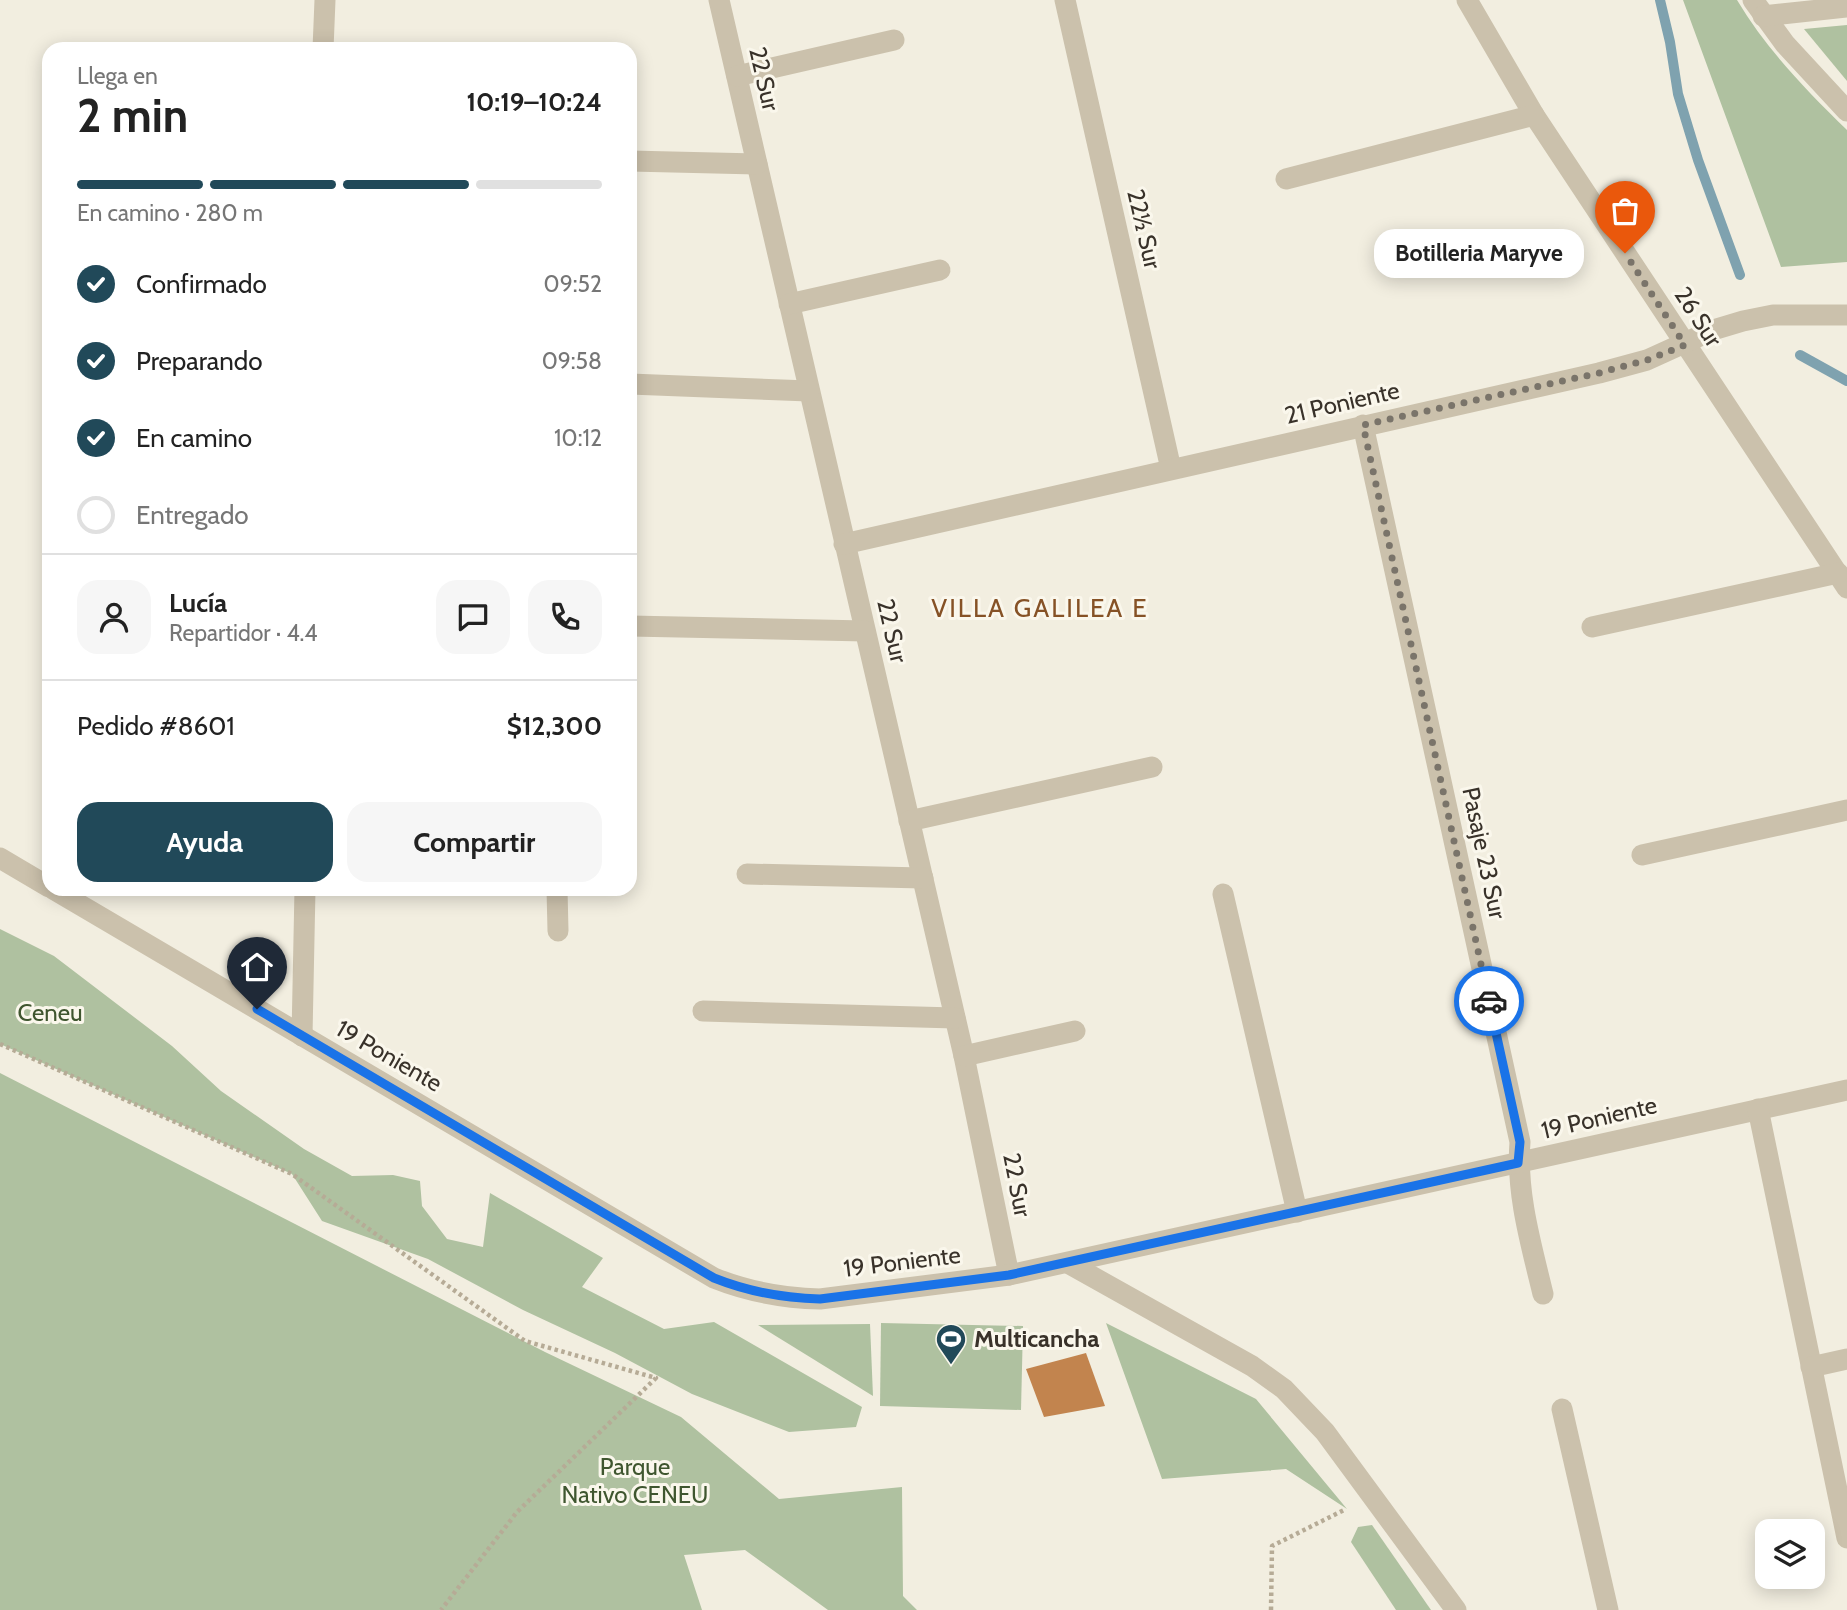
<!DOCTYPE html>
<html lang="es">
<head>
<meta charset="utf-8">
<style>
  :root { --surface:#fff; --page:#f6f6f6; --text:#222; --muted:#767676; --line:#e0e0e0; --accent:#214959 }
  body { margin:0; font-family:Cabin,sans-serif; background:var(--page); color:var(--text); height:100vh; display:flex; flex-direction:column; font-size:26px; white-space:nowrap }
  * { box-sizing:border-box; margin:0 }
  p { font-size:23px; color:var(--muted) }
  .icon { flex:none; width:38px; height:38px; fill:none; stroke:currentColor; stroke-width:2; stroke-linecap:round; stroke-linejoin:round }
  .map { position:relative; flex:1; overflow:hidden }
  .drawer { position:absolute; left:42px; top:42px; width:595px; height:854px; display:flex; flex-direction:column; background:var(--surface); border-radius:21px; box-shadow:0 4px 18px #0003 }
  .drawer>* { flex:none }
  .tools { position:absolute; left:1755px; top:1519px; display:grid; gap:14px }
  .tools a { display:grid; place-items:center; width:70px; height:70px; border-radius:14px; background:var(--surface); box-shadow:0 4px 18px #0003; font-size:35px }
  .pin { position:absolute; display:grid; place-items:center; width:60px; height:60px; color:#fff; margin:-72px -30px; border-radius:50% 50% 50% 0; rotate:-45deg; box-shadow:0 0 7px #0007 }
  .pin .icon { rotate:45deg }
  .courier { position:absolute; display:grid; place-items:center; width:70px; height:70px; margin:-35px; border:5px solid #1a73e8; border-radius:50%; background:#fff; color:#222; box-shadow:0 2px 9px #0007 }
  .bubble { position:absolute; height:49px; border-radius:21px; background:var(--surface); box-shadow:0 4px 18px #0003; font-size:23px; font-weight:700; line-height:49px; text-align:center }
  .overview em { font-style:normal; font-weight:700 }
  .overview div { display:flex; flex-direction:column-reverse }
  .overview { display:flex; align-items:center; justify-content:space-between; height:119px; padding:0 35px }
  h1 { font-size:46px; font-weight:700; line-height:52px }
  .bar { display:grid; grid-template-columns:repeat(4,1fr); gap:10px 7px; align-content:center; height:84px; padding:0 35px }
  .bar i { height:9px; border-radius:5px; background:var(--line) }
  .bar .on { background:var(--accent) }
  .bar p { grid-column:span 4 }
  .line { display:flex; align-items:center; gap:18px; padding:0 35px; border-top:2px solid var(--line) }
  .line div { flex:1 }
  .round { display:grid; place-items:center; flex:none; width:74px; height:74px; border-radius:21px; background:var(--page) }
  ol { padding:0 35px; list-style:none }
  li { display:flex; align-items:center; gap:21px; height:77px }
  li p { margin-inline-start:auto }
  li .icon { padding:7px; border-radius:50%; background:var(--accent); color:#fff; stroke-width:4 }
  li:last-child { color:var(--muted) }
  li i { width:38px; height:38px; border:4px solid var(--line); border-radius:50% }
  .button { display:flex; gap:14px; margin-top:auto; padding:14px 35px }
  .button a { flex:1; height:80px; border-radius:21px; background:var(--accent); color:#fff; font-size:28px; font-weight:700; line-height:80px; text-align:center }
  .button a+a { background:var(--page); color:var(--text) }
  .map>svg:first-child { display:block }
  .green { fill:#afc1a0 }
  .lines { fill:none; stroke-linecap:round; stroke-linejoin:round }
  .stream { stroke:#7fa2af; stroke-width:10 }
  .building { fill:#c2844e }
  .path { stroke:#b6ab96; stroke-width:4.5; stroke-dasharray:3.5 3.5; stroke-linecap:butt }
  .minor { stroke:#cbc1ac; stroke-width:21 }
  .done { stroke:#7a746a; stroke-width:7; stroke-dasharray:0 12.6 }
  .route { stroke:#1a73e8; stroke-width:9 }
  .labels { text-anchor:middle; stroke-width:6; stroke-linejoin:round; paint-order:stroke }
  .street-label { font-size:24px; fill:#39322a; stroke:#faf7ec }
  .park-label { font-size:24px; fill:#3f562f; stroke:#faf7ec }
  .poi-label { font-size:24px; font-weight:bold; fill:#39322a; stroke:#faf7ec; text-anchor:start }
  .neighbourhood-label { font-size:26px; letter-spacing:2px; fill:#865226; stroke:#faf7ec }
</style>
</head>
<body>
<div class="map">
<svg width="1847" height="1610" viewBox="0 0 1847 1610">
  <rect width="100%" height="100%" fill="#f2eee0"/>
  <g class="green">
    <path d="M1683,0h54c30,50 69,90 110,130v132l-66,5z"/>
    <path d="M1847,25v56l-43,-52z"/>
    <path d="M0,929l54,27 118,90 49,45 83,58 48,27 41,-1 27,6 2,25 25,33 36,8 7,-54 113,65 -21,29 82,42 50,-7 148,85 -6,20 -67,5 -97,-38 -77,-41 -92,-43 -95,-51 -106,-38 -30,-47 -292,-130z"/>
    <path d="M0,1073l545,279 136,65 98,82 123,-12 1,109 14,14h-89l-83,-60 -61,5 18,55h-702z"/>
    <path d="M881,1323l142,3 -2,84 -141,-4z"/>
    <path d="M1106,1323l150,76 91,110 -61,-40 -124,10z"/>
    <path d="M870,1324l3,72 -115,-71z"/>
    <path d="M1372,1525l59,85h-35l-45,-68 7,-15z"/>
  </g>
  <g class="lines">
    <g class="stream">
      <path d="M1660,0l10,42 8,52 20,66 42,115"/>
      <path d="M1800,355l47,26"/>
    </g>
  </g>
  <path class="building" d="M1086,1353l19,53 -61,11 -18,-48z"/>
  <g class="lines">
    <g class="path">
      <path d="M0,1044l292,130 233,167 131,37 -139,134 -76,98"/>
      <path d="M1271,1610l1,-64 74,-37"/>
    </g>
    <g class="minor">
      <path d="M719,0l245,1056 45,219"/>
      <path d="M1065,0l106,469"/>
      <path d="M1467,0l67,115 313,473"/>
      <path d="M1753,0l32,44 62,67"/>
      <path d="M1763,16l84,-9"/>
      <path d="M323,49l2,-49"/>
      <path d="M737,76l157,-36"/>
      <path d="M630,161l127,3"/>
      <path d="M1286,179l248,-64"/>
      <path d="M789,304l151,-34"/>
      <path d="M630,384l179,7"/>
      <path d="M1363,425l157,717c-4,51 11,102 23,152"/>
      <path d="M844,544l755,-171 48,-13 66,-30 30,-9 30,-6h74"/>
      <path d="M630,626l235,5"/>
      <path d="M1592,627l246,-54"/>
      <path d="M909,821l243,-54"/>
      <path d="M1642,855l205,-45"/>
      <path d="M0,858l49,29"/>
      <path d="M747,874l176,4"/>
      <path d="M53,889l661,389c35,14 68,20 106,21l189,-24 838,-185"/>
      <path d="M557,889l1,42"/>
      <path d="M1223,894l74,318"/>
      <path d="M703,1011l252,7"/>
      <path d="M302,1036l3,-147"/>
      <path d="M964,1056l111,-25"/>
      <path d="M1758,1109l89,429"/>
      <path d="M1068,1263l184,103 32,23 41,43 131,178"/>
      <path d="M1811,1367l36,-8"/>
      <path d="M1562,1409l46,201"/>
    </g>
  </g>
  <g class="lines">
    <path class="done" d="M1489,1001l-126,-576 236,-52 48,-13 38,-15 -60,-92"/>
    <path class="route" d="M257,1009l457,269c35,14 68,20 106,21l189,-24 509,-112 2,-21 -31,-141"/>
  </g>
  <defs>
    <g id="stadium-pin" transform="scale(1.575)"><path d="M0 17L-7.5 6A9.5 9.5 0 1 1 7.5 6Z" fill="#214959" stroke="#faf7ec"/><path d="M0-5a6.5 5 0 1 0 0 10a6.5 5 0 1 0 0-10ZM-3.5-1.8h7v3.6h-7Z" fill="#fff"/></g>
  </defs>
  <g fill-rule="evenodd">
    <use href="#stadium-pin" x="951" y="1339"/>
  </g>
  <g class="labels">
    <g class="street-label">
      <text transform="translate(764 79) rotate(77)" y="8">22 Sur</text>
      <text transform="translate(1144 229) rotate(77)" y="8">22½ Sur</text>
      <text transform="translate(1698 317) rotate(57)" y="8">26 Sur</text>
      <text transform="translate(1342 403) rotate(-13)" y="8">21 Poniente</text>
      <text transform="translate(892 631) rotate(77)" y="8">22 Sur</text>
      <text transform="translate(1484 853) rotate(78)" y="8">Pasaje 23 Sur</text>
      <text transform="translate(389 1056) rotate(30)" y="8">19 Poniente</text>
      <text transform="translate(1599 1118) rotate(-13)" y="8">19 Poniente</text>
      <text transform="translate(1017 1185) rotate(79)" y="8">22 Sur</text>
      <text transform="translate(902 1262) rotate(-7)" y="8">19 Poniente</text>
    </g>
    <g class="park-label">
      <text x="50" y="1021">Ceneu</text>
      <text x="635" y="1475">Parque<tspan x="635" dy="28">Nativo CENEU</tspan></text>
    </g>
    <g class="poi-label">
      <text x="974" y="1347">Multicancha</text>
    </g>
    <g class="neighbourhood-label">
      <text x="1040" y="617">VILLA GALILEA E</text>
    </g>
  </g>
</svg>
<div class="tools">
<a><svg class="icon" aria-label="layers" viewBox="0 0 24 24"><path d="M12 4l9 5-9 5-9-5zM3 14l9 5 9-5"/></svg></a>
</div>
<div class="pin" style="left:1625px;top:253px;background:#ea580c"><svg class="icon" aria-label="bag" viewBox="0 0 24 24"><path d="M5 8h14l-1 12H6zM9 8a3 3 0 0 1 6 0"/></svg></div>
<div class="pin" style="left:257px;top:1009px;background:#1f2937"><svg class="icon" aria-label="home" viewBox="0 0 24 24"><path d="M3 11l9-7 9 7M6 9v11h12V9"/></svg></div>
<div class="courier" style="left:1489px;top:1001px"><svg class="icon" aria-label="car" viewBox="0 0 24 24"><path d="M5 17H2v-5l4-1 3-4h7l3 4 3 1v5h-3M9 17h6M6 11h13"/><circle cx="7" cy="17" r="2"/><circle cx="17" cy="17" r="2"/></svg></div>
<div class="bubble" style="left:1374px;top:229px;width:210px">Botilleria Maryve</div>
<section class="drawer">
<div class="overview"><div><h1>2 min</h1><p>Llega en</p></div><em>10:19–10:24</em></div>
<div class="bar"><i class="on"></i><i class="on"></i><i class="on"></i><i></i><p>En camino · 280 m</p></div>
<ol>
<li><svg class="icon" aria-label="check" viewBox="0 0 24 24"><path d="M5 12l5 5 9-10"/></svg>Confirmado<p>09:52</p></li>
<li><svg class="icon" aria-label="check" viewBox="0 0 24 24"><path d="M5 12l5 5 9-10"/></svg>Preparando<p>09:58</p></li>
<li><svg class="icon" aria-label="check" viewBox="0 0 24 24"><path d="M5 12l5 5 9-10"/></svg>En camino<p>10:12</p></li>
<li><i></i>Entregado</li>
</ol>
<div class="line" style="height:126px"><a class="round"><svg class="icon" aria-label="person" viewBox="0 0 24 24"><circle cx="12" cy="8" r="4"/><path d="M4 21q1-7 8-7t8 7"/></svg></a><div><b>Lucía</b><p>Repartidor · 4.4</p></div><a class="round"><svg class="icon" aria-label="chat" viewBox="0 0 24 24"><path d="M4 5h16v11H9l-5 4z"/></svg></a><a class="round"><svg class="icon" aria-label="phone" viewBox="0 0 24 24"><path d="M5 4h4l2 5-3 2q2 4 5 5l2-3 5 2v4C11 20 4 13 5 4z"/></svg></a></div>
<div class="line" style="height:91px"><div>Pedido #8601</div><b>$12,300</b></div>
<div class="button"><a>Ayuda</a><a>Compartir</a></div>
</section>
</div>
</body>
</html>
